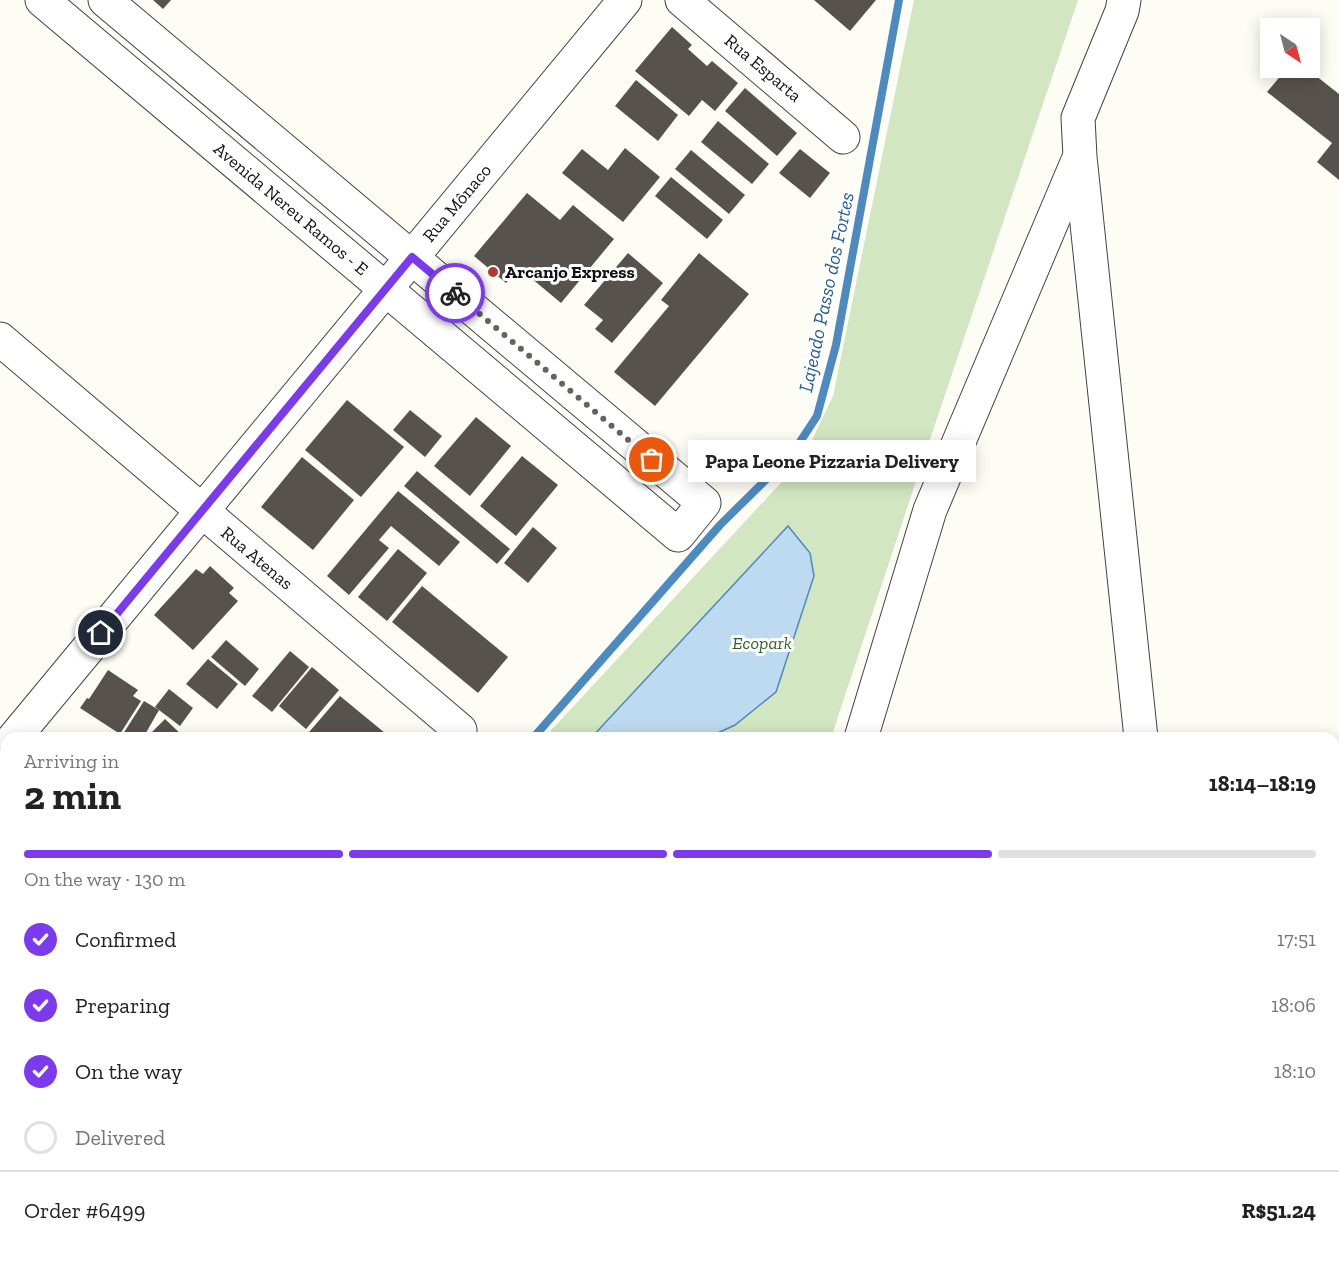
<!DOCTYPE html>
<html lang="en">
<head>
<meta charset="utf-8">
<style>
  :root { --surface:#fff; --page:#f6f6f6; --text:#222; --muted:#767676; --line:#e0e0e0; --accent:#7c3aed }
  body { margin:0; font-family:"Zilla Slab",serif; background:var(--page); color:var(--text); height:100vh; display:flex; flex-direction:column; font-size:22px; white-space:nowrap }
  * { box-sizing:border-box; margin:0 }
  p { font-size:20px; color:var(--muted) }
  .icon { flex:none; width:33px; height:33px; fill:none; stroke:currentColor; stroke-width:2; stroke-linecap:round; stroke-linejoin:round }
  .map { position:relative; flex:1; overflow:hidden }
  .sheet { position:absolute; left:0px; top:732px; width:1340px; height:530px; display:flex; flex-direction:column; background:var(--surface); border-radius:18px 18px 0 0; box-shadow:0 3px 15px #0003 }
  .sheet>* { flex:none }
  .needle { width:39px; rotate:144deg }
  .buttons { position:absolute; left:1260px; top:18px; display:grid; gap:12px }
  .buttons a { display:grid; place-items:center; width:60px; height:60px; border-radius:0px; background:var(--surface); box-shadow:0 3px 15px #0003; font-size:30px }
  .pin { position:absolute; display:grid; place-items:center; width:51px; height:51px; color:#fff; margin:-26px; border:3px solid #fff; border-radius:50%; box-shadow:0 2px 6px #0007 }
  .courier { position:absolute; display:grid; place-items:center; width:60px; height:60px; margin:-30px; border:4px solid #7c3aed; border-radius:50%; background:#fff; color:#222; box-shadow:0 2px 8px #0007 }
  .bubble { position:absolute; height:42px; border-radius:0px; background:var(--surface); box-shadow:0 3px 15px #0003; font-size:20px; font-weight:700; line-height:42px; text-align:center }
  .headline em { font-style:normal; font-weight:700 }
  .headline div { display:flex; flex-direction:column-reverse }
  .headline { display:flex; align-items:center; justify-content:space-between; height:102px; padding:0 24px }
  h1 { font-size:39px; font-weight:700; line-height:45px }
  .bar { display:grid; grid-template-columns:repeat(4,1fr); gap:9px 6px; align-content:center; height:72px; padding:0 24px }
  .bar i { height:8px; border-radius:4px; background:var(--line) }
  .bar .selected { background:var(--accent) }
  .bar p { grid-column:span 4 }
  .line { display:flex; align-items:center; gap:15px; padding:0 24px; border-top:2px solid var(--line) }
  .line div { flex:1 }
  ol { padding:0 24px; list-style:none }
  li { display:flex; align-items:center; gap:18px; height:66px }
  li p { margin-inline-start:auto }
  li .icon { padding:6px; border-radius:50%; background:var(--accent); color:#fff; stroke-width:4 }
  li:last-child { color:var(--muted) }
  li i { width:33px; height:33px; border:3px solid var(--line); border-radius:50% }
  .map>svg:first-child { display:block }
  .green { fill:#d1e6c1 }
  .water { fill:#bedaf0; stroke:#4d8ac0; stroke-width:1.5 }
  .lines { fill:none; stroke-linecap:round; stroke-linejoin:round }
  .stream { stroke:#4d8ac0; stroke-width:8 }
  .building { fill:#58524e }
  .minor-casing { stroke:#434343; stroke-width:35 }
  .minor { stroke:#fff; stroke-width:33 }
  .done { stroke:#636360; stroke-width:6; stroke-dasharray:0 10.8 }
  .route { stroke:#7c3aed; stroke-width:8 }
  .poi-dot { fill:#b33936; stroke:#fff; stroke-width:2 }
  .labels { text-anchor:middle; stroke-width:6; stroke-linejoin:round; paint-order:stroke }
  .street-label { font-size:18px; fill:#101010; stroke:#fff }
  .poi-label { font-size:18px; font-weight:bold; fill:#101010; stroke:#fff; text-anchor:start }
  .park-label { font-size:18px; font-style:italic; fill:#2f6226; stroke:#fff }
  .water-label { font-size:20px; font-style:italic; fill:#255d96; stroke:#fff }
</style>
</head>
<body>
<div class="map">
<svg width="1339" height="1261" viewBox="0 0 1339 1261">
  <rect width="100%" height="100%" fill="#fefdf5"/>
  <g class="green">
    <path d="M914,0h164l-159,472 -88,266h-287l259,-279 30,-63z"/>
    <path d="M64,1256h751l2,5h-758z"/>
  </g>
  <g class="water">
    <path d="M788,526l22,27 4,23 -38,116 -41,33 -28,13h-116z"/>
    <path d="M348,1256h88l-7,5h-82z"/>
  </g>
  <g class="lines">
    <g class="stream">
      <path d="M533,738l187,-213 72,-71 25,-38 19,-71 63,-345"/>
      <path d="M42,1257l1,-1"/>
    </g>
  </g>
  <g class="building">
    <path d="M153,0h18l-8,9z"/>
    <path d="M814,0h62l-26,31z"/>
    <path d="M672,27l20,18 -4,4 19,17 5,-5 26,22 -23,28 -13,-11 -13,16 -54,-45z"/>
    <path d="M1287,68h19l33,26v86l-22,-18 15,-19 -65,-51z"/>
    <path d="M636,80l42,35 -20,26 -43,-35z"/>
    <path d="M745,88l52,45 -20,23 -52,-45z"/>
    <path d="M718,121l51,43 -17,20 -51,-42z"/>
    <path d="M625,148l35,29 -37,45 -61,-49 20,-24 26,21z"/>
    <path d="M800,149l30,24 -20,25 -31,-25z"/>
    <path d="M691,150l54,45 -16,19 -54,-45z"/>
    <path d="M671,177l52,43 -16,19 -52,-43z"/>
    <path d="M527,193l33,27 13,-15 41,34 -53,64 -42,-35 -13,15 -32,-27z"/>
    <path d="M628,253l35,30 -51,60 -17,-14 8,-9 -19,-15z"/>
    <path d="M699,253l50,41 -94,112 -41,-34 55,-66 -8,-6z"/>
    <path d="M347,400l57,47 -43,50 -56,-47z"/>
    <path d="M410,410l32,26 -17,21 -32,-27z"/>
    <path d="M476,417l35,29 -41,50 -36,-30z"/>
    <path d="M522,456l36,29 -42,51 -36,-30z"/>
    <path d="M302,457l52,43 -41,50 -52,-43z"/>
    <path d="M417,471l93,78 -13,15 -93,-78z"/>
    <path d="M398,491l62,51 -21,24 -48,-40 -12,14 10,8 -40,47 -22,-19z"/>
    <path d="M533,527l24,21 -29,35 -24,-20z"/>
    <path d="M398,549l29,24 -40,48 -29,-24z"/>
    <path d="M210,566l24,22 -5,5 9,8 -45,49 -39,-35 42,-46 7,5z"/>
    <path d="M422,586l86,71 -30,36 -86,-71z"/>
    <path d="M226,640l33,29 -14,17 -34,-29z"/>
    <path d="M290,651l19,16 -37,45 -20,-16z"/>
    <path d="M208,659l30,25 -21,25 -31,-25z"/>
    <path d="M312,667l27,23 -33,39 -27,-23z"/>
    <path d="M108,670l30,20 -5,6 8,5 -21,33 -40,-26 7,-10 2,1z"/>
    <path d="M169,689l24,19 -13,18 -25,-19z"/>
    <path d="M340,696l51,42h-87z"/>
    <path d="M144,701l15,9 -16,28h-13l-7,-4z"/>
    <path d="M165,719l20,19h-39z"/>
    <path d="M1339,829v28l-5,-9v-16z"/>
    <path d="M6,900v47l-6,-9v-34z"/>
    <path d="M6,989v46l-3,2 -3,-4v-40z"/>
    <path d="M1339,994v54l-5,1v-54z"/>
    <path d="M1,1055l5,7v47l-6,4v-57z"/>
    <path d="M1339,1090v57l-5,1v-57z"/>
    <path d="M1339,1205v38h-1l-4,-23v-14z"/>
    <path d="M1060,1256h59l2,5h-42l-1,-4 -17,4z"/>
    <path d="M1229,1256h56l1,5h-56z"/>
  </g>
  <g class="lines">
    <g class="minor-casing">
      <g id="minor">
        <path d="M42,0l636,535 26,-32 -599,-503"/>
        <path d="M682,0l161,137"/>
        <path d="M1124,0l-2,11 -44,107 2,39 61,581"/>
        <path d="M0,339l460,391"/>
        <path d="M14,738l611,-738"/>
        <path d="M861,738l69,-228 149,-352"/>
        <path d="M844,1256l1,5"/>
        <path d="M1322,1256l1,5"/>
      </g>
    </g>
    <use href="#minor" class="minor"/>
  </g>
  <g class="lines">
    <path class="done" d="M455,293l197,167"/>
    <path class="route" d="M101,633l311,-376 43,36"/>
  </g>
  <circle class="poi-dot" cx="493" cy="272" r="6"/>
  <g class="labels">
    <g class="street-label">
      <text transform="translate(763 68) rotate(40)" y="6">Rua Esparta</text>
      <text transform="translate(457 203) rotate(-50)" y="6">Rua Mônaco</text>
      <text transform="translate(291 209) rotate(40)" y="6">Avenida Nereu Ramos - E</text>
      <text transform="translate(257 558) rotate(40)" y="6">Rua Atenas</text>
    </g>
    <g class="poi-label">
      <text x="505" y="278">Arcanjo Express</text>
    </g>
    <g class="park-label">
      <text x="762" y="649">Ecopark</text>
    </g>
    <g class="water-label">
      <text transform="translate(826 292) rotate(-78)" y="7">Lajeado Passo dos Fortes</text>
    </g>
  </g>
</svg>
<div class="buttons">
<a><svg class="needle" viewBox="-14 -14 28 28"><path d="M0-13l5 13h-10z" fill="#e53935"/><path d="M0 13l5-13h-10z" fill="#767676"/></svg></a>
</div>
<div class="pin" style="left:652px;top:460px;background:#ea580c"><svg class="icon" aria-label="bag" viewBox="0 0 24 24"><path d="M5 8h14l-1 12H6zM9 8a3 3 0 0 1 6 0"/></svg></div>
<div class="pin" style="left:101px;top:633px;background:#1f2937"><svg class="icon" aria-label="home" viewBox="0 0 24 24"><path d="M3 11l9-7 9 7M6 9v11h12V9"/></svg></div>
<div class="courier" style="left:455px;top:293px"><svg class="icon" aria-label="bike" viewBox="0 0 24 24"><circle cx="6" cy="16" r="4"/><circle cx="18" cy="16" r="4"/><path d="M6 16l4-8h5l3 8M10 8l3 8H6M13 5h3"/></svg></div>
<div class="bubble" style="left:688px;top:440px;width:288px">Papa Leone Pizzaria Delivery</div>
<section class="sheet">
<div class="headline"><div><h1>2 min</h1><p>Arriving in</p></div><em>18:14–18:19</em></div>
<div class="bar"><i class="selected"></i><i class="selected"></i><i class="selected"></i><i></i><p>On the way · 130 m</p></div>
<ol>
<li><svg class="icon" aria-label="check" viewBox="0 0 24 24"><path d="M5 12l5 5 9-10"/></svg>Confirmed<p>17:51</p></li>
<li><svg class="icon" aria-label="check" viewBox="0 0 24 24"><path d="M5 12l5 5 9-10"/></svg>Preparing<p>18:06</p></li>
<li><svg class="icon" aria-label="check" viewBox="0 0 24 24"><path d="M5 12l5 5 9-10"/></svg>On the way<p>18:10</p></li>
<li><i></i>Delivered</li>
</ol>
<div class="line" style="height:78px"><div>Order #6499</div><b>R$51.24</b></div>
</section>
</div>
</body>
</html>
